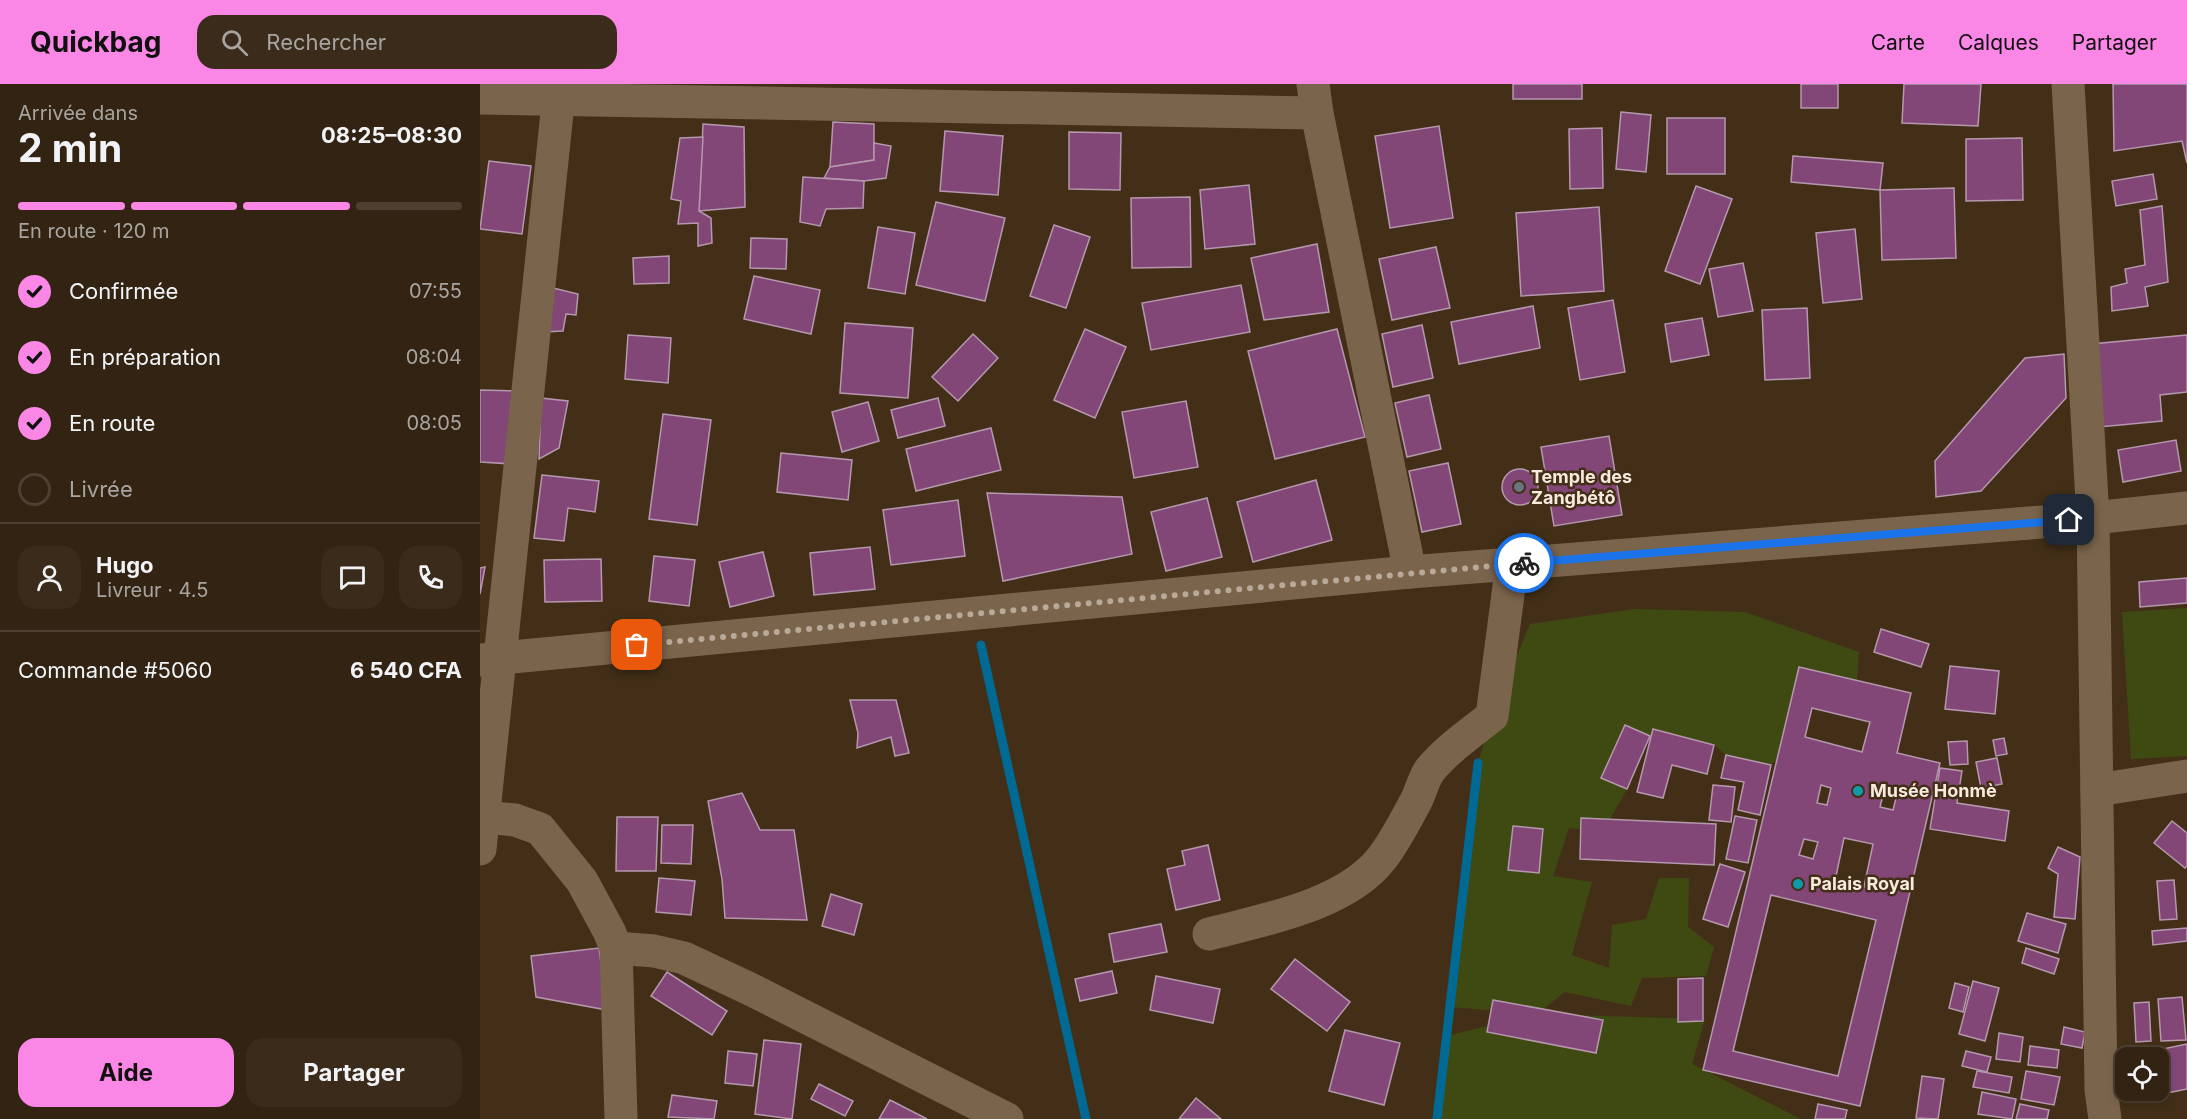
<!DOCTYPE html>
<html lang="fr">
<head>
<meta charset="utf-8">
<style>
  :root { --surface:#322312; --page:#3a2b1b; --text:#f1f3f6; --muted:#a8a49f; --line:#4d4032; --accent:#fa87e6 }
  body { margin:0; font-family:Inter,sans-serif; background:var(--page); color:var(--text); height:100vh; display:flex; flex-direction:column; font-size:22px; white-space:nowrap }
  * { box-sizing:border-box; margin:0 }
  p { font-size:20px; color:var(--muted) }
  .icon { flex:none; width:33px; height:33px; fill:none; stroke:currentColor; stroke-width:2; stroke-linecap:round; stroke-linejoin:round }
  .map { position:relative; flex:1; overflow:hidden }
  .side { display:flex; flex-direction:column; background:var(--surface); width:480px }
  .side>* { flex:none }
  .fabs { position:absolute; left:1635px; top:963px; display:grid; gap:12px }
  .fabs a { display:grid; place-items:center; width:54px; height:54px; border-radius:12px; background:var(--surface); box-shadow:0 3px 9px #0003,0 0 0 2px var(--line); font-size:30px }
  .pin { position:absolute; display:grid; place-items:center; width:51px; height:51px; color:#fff; margin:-26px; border-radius:12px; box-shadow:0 3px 9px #0006 }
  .courier { position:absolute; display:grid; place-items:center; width:60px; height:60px; margin:-30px; border:4px solid #1a73e8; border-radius:50%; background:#fff; color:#222; box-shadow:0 2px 8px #0007 }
  .summary em { font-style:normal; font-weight:700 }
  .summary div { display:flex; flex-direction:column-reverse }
  .summary { display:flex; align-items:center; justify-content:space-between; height:102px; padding:0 18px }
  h1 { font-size:39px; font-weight:700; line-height:45px }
  .bar { display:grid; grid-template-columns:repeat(4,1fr); gap:9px 6px; align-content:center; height:72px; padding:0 18px }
  .bar i { height:8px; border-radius:4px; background:var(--line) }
  .bar .selected { background:var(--accent) }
  .bar p { grid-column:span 4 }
  .line { display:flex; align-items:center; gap:15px; padding:0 18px; border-top:2px solid var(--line) }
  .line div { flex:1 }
  .round { display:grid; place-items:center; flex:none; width:63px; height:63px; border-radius:18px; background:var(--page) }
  ol { padding:0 18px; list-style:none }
  li { display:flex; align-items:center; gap:18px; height:66px }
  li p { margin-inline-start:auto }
  li .icon { padding:6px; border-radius:50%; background:var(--accent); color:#111; stroke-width:4 }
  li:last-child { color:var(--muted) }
  li i { width:33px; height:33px; border:3px solid var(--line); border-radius:50% }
  .cta { display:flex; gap:12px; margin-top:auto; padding:12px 18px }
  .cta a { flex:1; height:69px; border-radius:18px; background:var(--accent); color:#111; font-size:24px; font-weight:700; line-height:69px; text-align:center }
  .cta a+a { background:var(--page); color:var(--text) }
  header { display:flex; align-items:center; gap:36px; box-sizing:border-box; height:84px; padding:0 30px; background:var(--accent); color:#111 }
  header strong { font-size:28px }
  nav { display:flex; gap:33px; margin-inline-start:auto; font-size:21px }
  .search { width:420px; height:54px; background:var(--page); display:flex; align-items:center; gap:15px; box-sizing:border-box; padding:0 21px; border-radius:18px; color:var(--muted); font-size:22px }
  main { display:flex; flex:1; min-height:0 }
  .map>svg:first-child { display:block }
  .green { fill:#3f4a12 }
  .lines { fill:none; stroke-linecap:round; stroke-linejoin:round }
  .stream { stroke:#006a94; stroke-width:9 }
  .building { fill:#824677; stroke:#b598ae; stroke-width:1.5; fill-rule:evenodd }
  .minor { stroke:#7b644c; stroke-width:33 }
  .done { stroke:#b9a998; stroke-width:6; stroke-dasharray:0 10.8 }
  .route { stroke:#1a73e8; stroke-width:8 }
  .worship-dot { fill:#6b7280; stroke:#432f18; stroke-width:2 }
  .culture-dot { fill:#0f9aa8; stroke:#432f18; stroke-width:2 }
  .labels { text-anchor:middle; stroke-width:5; stroke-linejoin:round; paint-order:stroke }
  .poi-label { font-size:18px; font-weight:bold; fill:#f8eadd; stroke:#432f18; text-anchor:start }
</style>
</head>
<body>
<header>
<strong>Quickbag</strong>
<div class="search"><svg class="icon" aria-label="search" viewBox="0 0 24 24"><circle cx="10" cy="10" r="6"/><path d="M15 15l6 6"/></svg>Rechercher</div>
<nav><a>Carte</a><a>Calques</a><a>Partager</a></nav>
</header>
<main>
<section class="side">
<div class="summary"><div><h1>2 min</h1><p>Arrivée dans</p></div><em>08:25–08:30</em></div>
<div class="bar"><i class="selected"></i><i class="selected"></i><i class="selected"></i><i></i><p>En route · 120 m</p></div>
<ol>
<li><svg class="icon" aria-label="check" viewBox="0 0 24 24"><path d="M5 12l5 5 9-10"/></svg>Confirmée<p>07:55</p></li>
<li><svg class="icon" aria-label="check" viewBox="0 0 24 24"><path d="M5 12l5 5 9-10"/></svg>En préparation<p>08:04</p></li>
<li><svg class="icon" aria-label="check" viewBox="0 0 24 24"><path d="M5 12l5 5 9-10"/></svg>En route<p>08:05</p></li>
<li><i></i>Livrée</li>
</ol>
<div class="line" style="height:108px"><a class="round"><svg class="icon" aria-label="person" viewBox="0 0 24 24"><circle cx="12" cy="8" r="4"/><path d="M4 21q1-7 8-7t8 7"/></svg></a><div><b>Hugo</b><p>Livreur · 4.5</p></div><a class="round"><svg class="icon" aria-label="chat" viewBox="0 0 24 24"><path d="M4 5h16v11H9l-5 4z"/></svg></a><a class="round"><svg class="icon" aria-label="phone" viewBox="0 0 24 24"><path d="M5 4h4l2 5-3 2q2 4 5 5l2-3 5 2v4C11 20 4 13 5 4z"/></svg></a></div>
<div class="line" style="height:78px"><div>Commande #5060</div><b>6 540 CFA</b></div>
<div class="cta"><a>Aide</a><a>Partager</a></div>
</section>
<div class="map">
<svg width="1707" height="1035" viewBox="0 0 1707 1035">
  <rect width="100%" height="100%" fill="#432f18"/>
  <g class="green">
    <path d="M1707,524v148l-56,3 -9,-147z"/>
    <path d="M1155,525l110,3 114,40 -2,28 -58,-13 -22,93 -6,5 -45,-10 -12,-10 -60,-16 -4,7 -25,-11 -24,53 26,11 -24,43 -34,-4 -16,48 39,6 -20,73 37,13 3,-43 34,-6 13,-41h30l-1,49 26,20 -8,29 -64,2 -11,28 -66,-14 -28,22 168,5 -13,45 109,55h-364l10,-83 87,-22 -84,-7 28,-244 14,-47 38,-92z"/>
  </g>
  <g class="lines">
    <g class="stream">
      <path d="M501,561l105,474"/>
      <path d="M957,1035l41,-356"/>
    </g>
  </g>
  <g class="building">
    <rect x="1033" y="0" width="69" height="15"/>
    <rect x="1321" y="0" width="37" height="24"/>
    <path d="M1424,0h77l-3,42 -76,-3z"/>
    <path d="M1633,0h74v79l-5,-22 -68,10z"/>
    <path d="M1141,28l30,3 -5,57 -30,-3z"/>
    <rect x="1187" y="34" width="58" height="56"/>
    <path d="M353,38l41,2v36l-44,7z"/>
    <path d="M223,40l41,3 1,80 -46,4z"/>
    <path d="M959,42l14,92 -63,10 -15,-92z"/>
    <path d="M1122,44l1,60 -33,1 -1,-60z"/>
    <path d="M465,47l58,5 -5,59 -58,-4z"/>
    <path d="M589,48l52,1 -1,57 -51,-1z"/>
    <path d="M223,53l-4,74 12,7 1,25 -14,3v-23l-20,1 3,-23 -10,-2 9,-61z"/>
    <path d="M1542,54l1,62 -57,1v-62z"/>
    <path d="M394,59l17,3 -5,32 -22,3 -40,-3 6,-11 44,-7z"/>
    <path d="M1313,72l90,7 -3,27 -89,-8z"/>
    <path d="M9,77l42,5 -9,68 -42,-5z"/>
    <path d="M1673,90l4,25 -41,7 -4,-25z"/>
    <path d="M323,93l61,4 -1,27 -37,1 -6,17 -20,-4z"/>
    <path d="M769,101l6,59 -50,5 -5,-59z"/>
    <path d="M1216,102l36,13 -32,85 -35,-13z"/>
    <path d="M1474,104l2,70 -74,2 -2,-70z"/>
    <path d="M710,113l1,70 -59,1 -1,-70z"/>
    <path d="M456,118l69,16 -20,83 -69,-16z"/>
    <path d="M1682,122l6,76 -23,5 3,19 -36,5 -1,-24 16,-4 -2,-14 20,-4 -5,-55z"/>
    <path d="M1119,123l5,84 -83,5 -5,-83z"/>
    <path d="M574,141l36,12 -24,71 -36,-12z"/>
    <path d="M398,143l37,6 -10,61 -37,-6z"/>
    <path d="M1375,145l7,70 -39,4 -7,-70z"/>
    <path d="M271,154l36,1 -1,30 -36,-1z"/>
    <path d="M837,160l12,68 -65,8 -13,-62z"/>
    <path d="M956,163l14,61 -58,12 -13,-61z"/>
    <path d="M189,172v27l-35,1 -1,-26z"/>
    <path d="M1263,179l10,48 -35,6 -9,-48z"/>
    <path d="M274,192l66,14 -9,44 -67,-15z"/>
    <path d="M761,201l9,47 -99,18 -9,-47z"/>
    <path d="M73,204l25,6 -2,21 -10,-1 -3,17 -19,1z"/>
    <path d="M1133,216l12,72 -45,8 -12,-72z"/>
    <path d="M1053,222l7,42 -81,16 -8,-42z"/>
    <path d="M1327,224l3,70 -45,2 -3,-70z"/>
    <path d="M1222,234l7,37 -38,7 -6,-38z"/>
    <path d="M365,239l68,5 -5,70 -68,-5z"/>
    <path d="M942,241l11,53 -40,9 -11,-53z"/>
    <path d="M605,245l41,18 -31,71 -41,-18z"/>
    <path d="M857,245l28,108 -90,22 -27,-108z"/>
    <path d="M493,250l25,24 -40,43 -26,-24z"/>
    <path d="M148,251l43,3 -3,45 -43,-4z"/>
    <path d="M1707,251v57l-27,3 2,26 -63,6 -8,-83z"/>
    <path d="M1584,270l2,44 -85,93 -45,6 -1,-36 90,-103z"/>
    <path d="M0,306l36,1 -4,73 -32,-2z"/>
    <path d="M949,311l12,54 -34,8 -12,-54z"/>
    <path d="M61,314l27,3 -9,47 -20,11z"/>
    <path d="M458,314l7,28 -47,12 -7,-28z"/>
    <path d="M706,317l12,66 -64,11 -12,-66z"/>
    <path d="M388,318l11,39 -37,11 -10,-40z"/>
    <path d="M183,330l48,6 -14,105 -48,-6z"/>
    <path d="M511,344l10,42 -85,21 -10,-42z"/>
    <path d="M1129,352l13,79 -68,11 -13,-79z"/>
    <path d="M1696,356l5,31 -58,11 -5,-32z"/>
    <path d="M301,369l71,7 -4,40 -71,-8z"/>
    <path d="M968,379l13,61 -39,8 -13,-61z"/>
    <circle cx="1040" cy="403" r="18"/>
    <path d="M62,391l57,6 -4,31 -27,-4 -4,33 -30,-3z"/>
    <path d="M836,396l16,60 -79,22 -16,-60z"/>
    <path d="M507,409l135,4 10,57 -129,27z"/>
    <path d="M727,414l15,59 -56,14 -15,-59z"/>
    <path d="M478,416l7,56 -74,9 -8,-55z"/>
    <path d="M390,463l5,42 -61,6 -4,-42z"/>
    <path d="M283,468l11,44 -44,11 -11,-45z"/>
    <path d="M174,472l41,4 -6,46 -40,-5z"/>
    <path d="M121,475l1,42 -57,1 -1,-42z"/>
    <path d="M5,483l-5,27v-26z"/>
    <path d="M1707,494v25l-47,4 -1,-25z"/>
    <path d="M1401,545l48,15 -8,23 -47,-15z"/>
    <path d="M1470,582l49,5 -4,43 -50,-5z"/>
    <path d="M1319,583l112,26 -14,60 43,10 -80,343 -157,-36zM1332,624l58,14 -8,30 -57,-15zM1341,701l10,3 -4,17 -10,-2zM1403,711l13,3 -3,12 -13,-3zM1364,754l29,6 -9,43 -29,-6zM1324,755l14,3 -5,17 -14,-4zM1291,811l105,25 -38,156 -105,-25z"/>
    <path d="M370,616h46l13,53 -14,3 -4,-19 -34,11 1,-15z"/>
    <path d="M1145,641l25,11 -23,53 -26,-11z"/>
    <path d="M1173,645l61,16 -7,29 -35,-9 -9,33 -26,-6z"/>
    <path d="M1524,654l3,16 -11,2 -3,-16z"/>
    <path d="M1487,657l1,23 -18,1 -2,-23z"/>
    <path d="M1246,671l45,10 -11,50 -22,-5 6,-28 -23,-4z"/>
    <path d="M1517,674l5,26 -21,4 -5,-26z"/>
    <path d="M1460,684l22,3 -5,32 52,8 -4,30 -75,-12z"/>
    <path d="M1233,701l22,2 -4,35 -22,-2z"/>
    <path d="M262,709l18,37h34l13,90 -82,-2 -3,-39 -14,-78z"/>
    <path d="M1255,732l22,4 -9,43 -22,-4z"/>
    <path d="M137,733h41l-2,54h-40z"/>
    <path d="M1101,734l135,6 -2,41 -134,-6z"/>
    <path d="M1692,737l15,12v33l-2,2 -31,-25z"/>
    <path d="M182,741h31l-2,39 -30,-1z"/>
    <path d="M1033,742l30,3 -4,44 -31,-3z"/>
    <path d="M728,761l12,55 -44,10 -9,-41 18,-4 -3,-14z"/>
    <path d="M1578,763l22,10 -5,62 -21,-2 4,-43 -10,-6z"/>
    <path d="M1240,780l25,8 -17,55 -25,-8z"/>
    <path d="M179,794l36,3 -4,34 -35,-3z"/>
    <path d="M1694,796l3,39 -17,1 -3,-39z"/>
    <path d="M351,810l31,10 -8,31 -32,-9z"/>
    <path d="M1547,829l39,11 -8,29 -40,-12z"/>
    <path d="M681,840l6,28 -53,10 -5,-28z"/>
    <path d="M1707,844v13l-34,4 -1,-14z"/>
    <path d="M119,864l8,62 -71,-13 -5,-41z"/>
    <path d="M1546,864l33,11 -5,15 -32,-11z"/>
    <path d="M815,875l55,43 -23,29 -56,-42z"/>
    <path d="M632,887l5,22 -37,8 -5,-22z"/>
    <path d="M187,888l60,39 -15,24 -61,-39z"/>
    <path d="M676,892l64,13 -7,34 -63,-13z"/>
    <path d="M1223,894v43l-25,1v-43z"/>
    <path d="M1493,897l26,7 -14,53 -26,-7z"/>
    <path d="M1475,899l14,4 -6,25 -14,-4z"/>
    <path d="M1702,913l4,43 -25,1 -3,-42z"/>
    <path d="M1013,916l110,20 -7,33 -109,-21z"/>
    <path d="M1669,918l2,39 -15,1 -2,-39z"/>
    <path d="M1584,943l21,5 -3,16 -21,-4z"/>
    <path d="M865,946l55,13 -16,62 -55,-14z"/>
    <path d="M1519,949l24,4 -3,25 -24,-3z"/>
    <path d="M284,956l37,4 -9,75 -37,-5z"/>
    <path d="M1707,960v45l-25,5 -4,-16v-20h-4l-1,-7z"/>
    <path d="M1550,962l29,4 -2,18 -29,-3z"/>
    <path d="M248,967l29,3 -4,32 -28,-3z"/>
    <path d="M1486,967l25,6 -4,15 -25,-6z"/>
    <path d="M1497,987l35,6 -3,16 -36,-6z"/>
    <path d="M1546,987l34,6 -6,28 -33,-6z"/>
    <path d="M1442,992l22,3 -6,40 -22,-1z"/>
    <path d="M339,1000l34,17 -8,15 -34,-17z"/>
    <path d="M1502,1008l34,7 -4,20 -34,-5z"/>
    <path d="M192,1011l45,6 -3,18 -46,-2z"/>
    <path d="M716,1014l25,21h-42z"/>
    <path d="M410,1016l37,19h-48z"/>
    <path d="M1338,1020l29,6 -2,9h-30z"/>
    <path d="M1540,1020l29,6 -2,9h-31z"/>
  </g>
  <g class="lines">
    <g class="minor">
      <path d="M833,0l4,29 93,459"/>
      <path d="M1588,0l25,434 8,572 4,29"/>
      <path d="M0,14l837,15"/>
      <path d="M0,576l930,-88 683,-54 94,-10"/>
      <path d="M1617,706l90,-14"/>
      <path d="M3,733l32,3 25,9 42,52 27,50 7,17 5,171"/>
      <path d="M0,765l80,-765"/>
      <path d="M729,850c54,-14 137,-29 173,-76 12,-15 26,-42 35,-59 4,-9 7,-21 13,-29 17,-21 41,-37 62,-54l20,-152"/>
      <path d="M136,864l38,3 30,7 66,31 257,130"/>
    </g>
  </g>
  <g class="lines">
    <path class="done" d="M157,561l887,-82"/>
    <path class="route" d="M1044,479l545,-43"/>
  </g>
  <circle class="worship-dot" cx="1039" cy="403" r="6"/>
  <g class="culture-dot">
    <circle cx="1378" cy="707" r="6"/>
    <circle cx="1318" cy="800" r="6"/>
  </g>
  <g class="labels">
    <g class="poi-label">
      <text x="1051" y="399">Temple des<tspan x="1051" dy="21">Zangbétô</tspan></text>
      <text x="1390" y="713">Musée Honmè</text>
      <text x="1330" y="806">Palais Royal</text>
    </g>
  </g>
</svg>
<div class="fabs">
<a><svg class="icon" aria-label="locate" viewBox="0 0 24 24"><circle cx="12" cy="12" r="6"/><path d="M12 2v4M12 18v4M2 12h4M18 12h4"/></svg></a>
</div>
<div class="pin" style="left:157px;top:561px;background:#ea580c"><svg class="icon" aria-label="bag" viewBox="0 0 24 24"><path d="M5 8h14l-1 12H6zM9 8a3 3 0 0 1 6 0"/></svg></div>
<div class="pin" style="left:1589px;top:436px;background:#1f2937"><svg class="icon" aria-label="home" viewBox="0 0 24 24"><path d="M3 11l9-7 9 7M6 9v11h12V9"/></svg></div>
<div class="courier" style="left:1044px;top:479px"><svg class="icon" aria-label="bike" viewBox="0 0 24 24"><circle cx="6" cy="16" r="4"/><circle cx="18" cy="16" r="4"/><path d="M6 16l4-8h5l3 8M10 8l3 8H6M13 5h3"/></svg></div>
</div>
</main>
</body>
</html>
